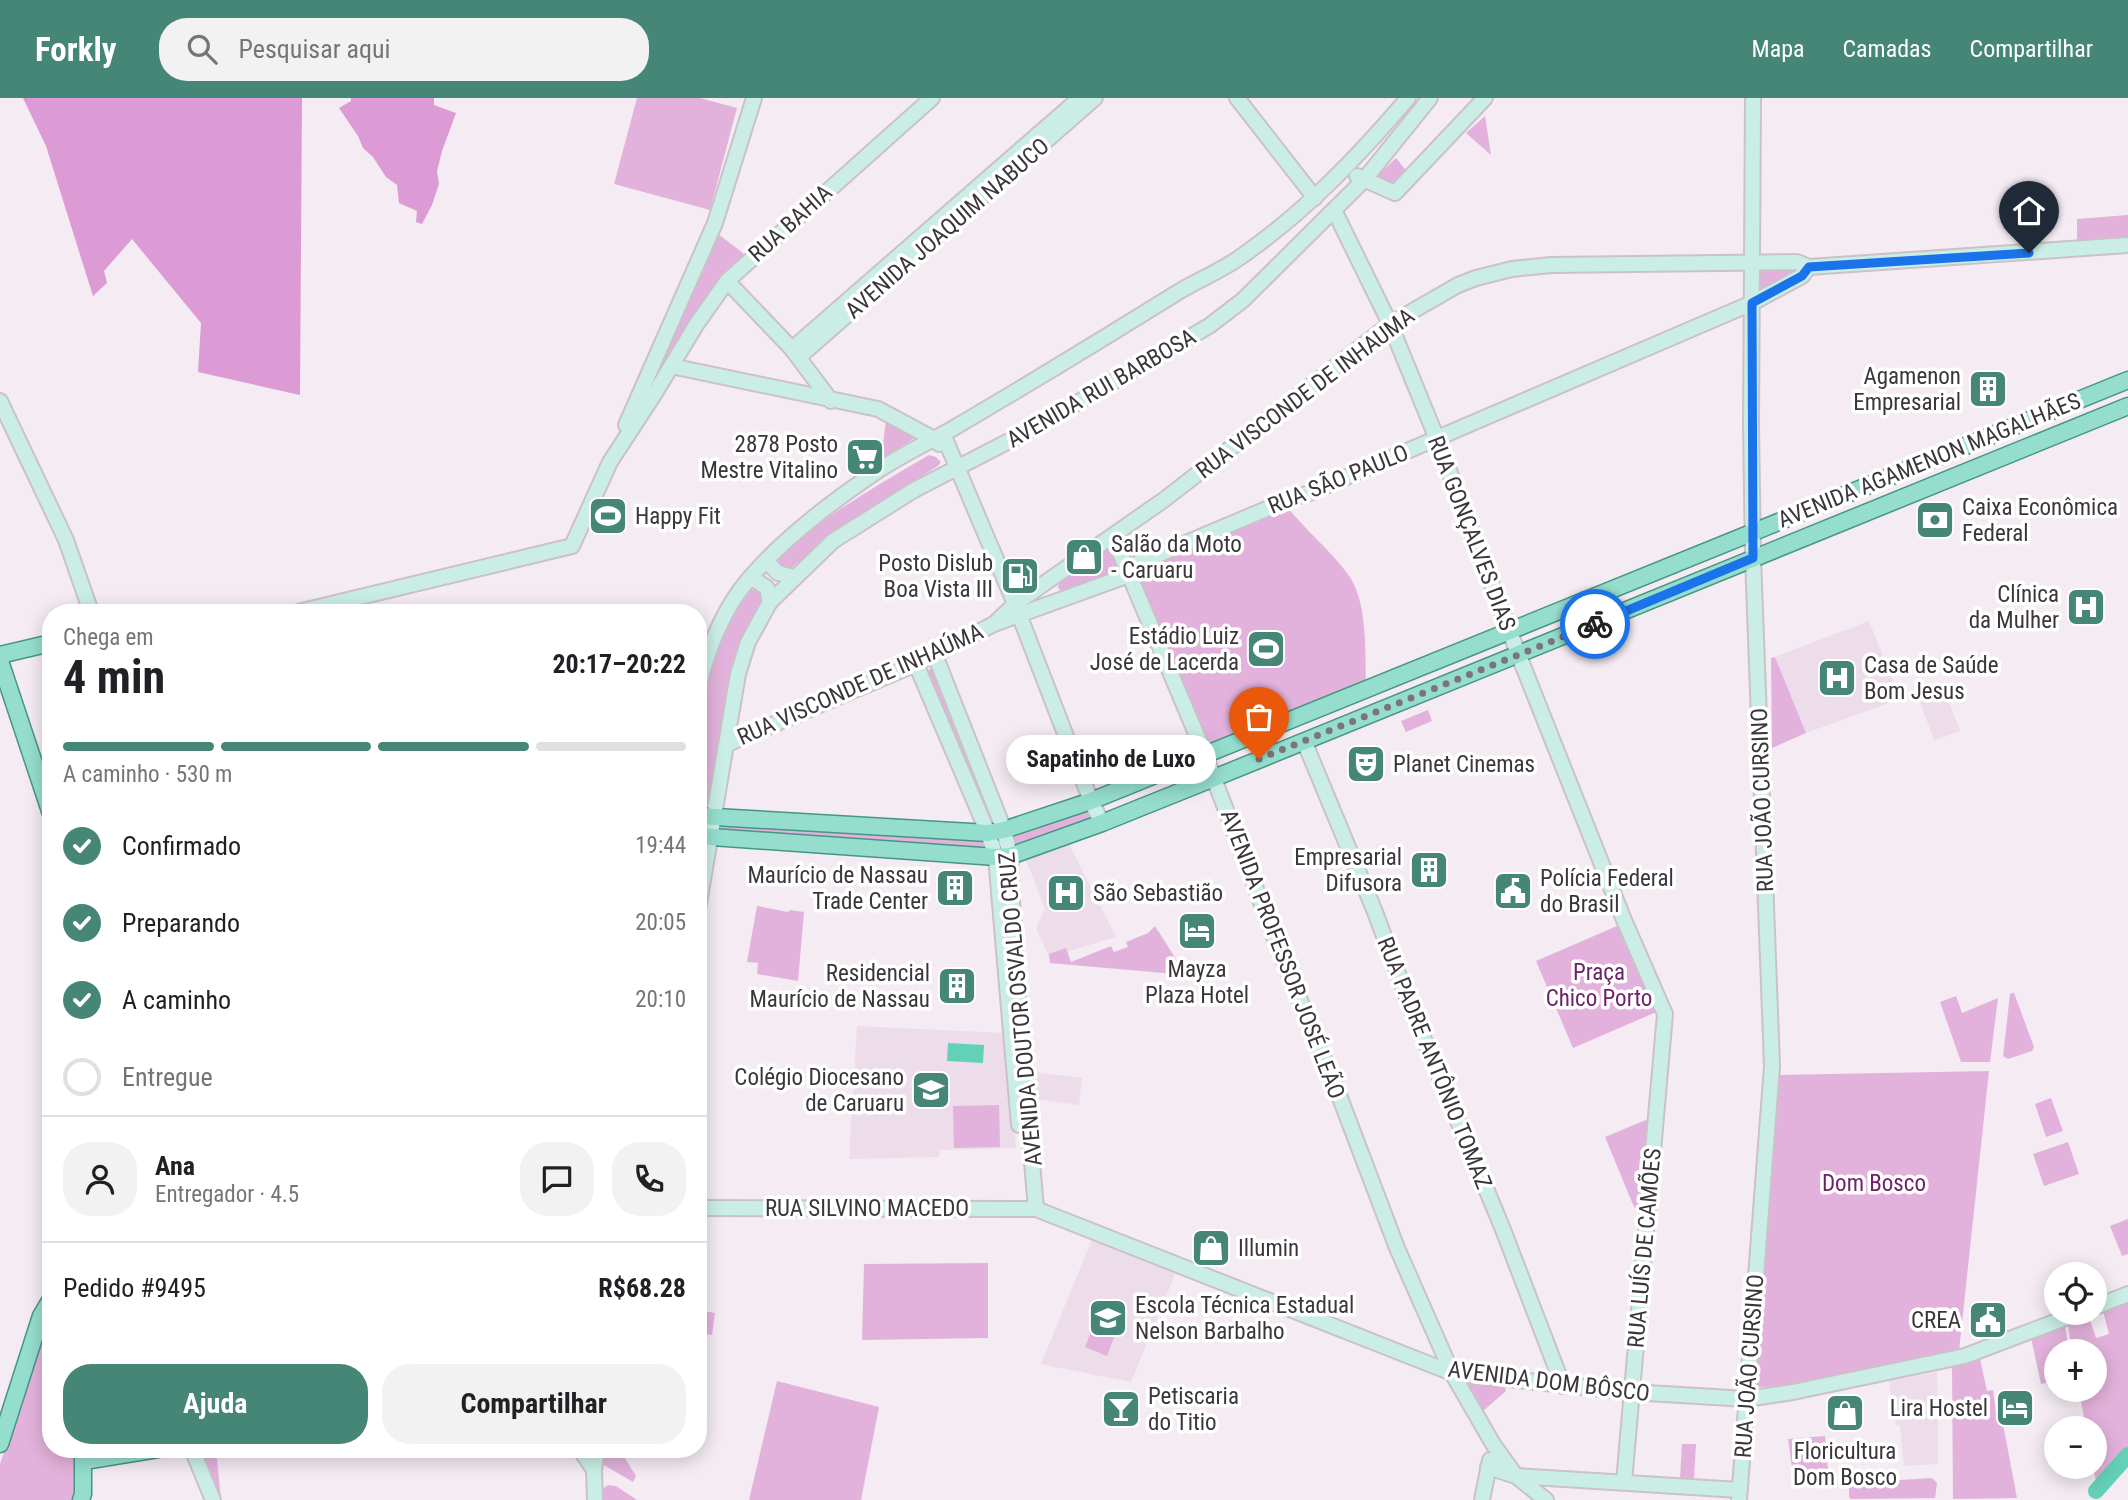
<!DOCTYPE html>
<html lang="pt">
<head>
<meta charset="utf-8">
<style>
  :root { --surface:#fff; --page:#f2f2f2; --text:#202124; --muted:#757577; --line:#e0e0e0; --accent:#458676 }
  body { margin:0; font-family:"Roboto Condensed",sans-serif; background:var(--page); color:var(--text); height:100vh; display:flex; flex-direction:column; font-size:26px; white-space:nowrap }
  * { box-sizing:border-box; margin:0 }
  p { font-size:23px; color:var(--muted) }
  .icon { flex:none; width:38px; height:38px; fill:none; stroke:currentColor; stroke-width:2; stroke-linecap:round; stroke-linejoin:round }
  .map { position:relative; flex:1; overflow:hidden }
  .side { position:absolute; left:42px; top:506px; width:665px; height:854px; display:flex; flex-direction:column; background:var(--surface); border-radius:28px; box-shadow:0 4px 18px #0003 }
  .side>* { flex:none }
  .controls { position:absolute; left:2044px; top:1164px; display:grid; gap:14px }
  .controls a { display:grid; place-items:center; width:63px; height:63px; border-radius:50%; background:var(--surface); box-shadow:0 4px 18px #0003; font-size:35px }
  .pin { position:absolute; display:grid; place-items:center; width:60px; height:60px; color:#fff; margin:-72px -30px; border-radius:50% 50% 50% 0; rotate:-45deg; box-shadow:0 0 7px #0007 }
  .pin .icon { rotate:45deg }
  .courier { position:absolute; display:grid; place-items:center; width:70px; height:70px; margin:-35px; border:5px solid #1a73e8; border-radius:50%; background:#fff; color:#222; box-shadow:0 2px 9px #0007 }
  .bubble { position:absolute; height:49px; border-radius:24px; background:var(--surface); box-shadow:0 4px 18px #0003; font-size:23px; font-weight:700; line-height:49px; text-align:center }
  .headline em { font-style:normal; font-weight:700 }
  .headline div { display:flex; flex-direction:column-reverse }
  .headline { display:flex; align-items:center; justify-content:space-between; height:119px; padding:0 21px }
  h1 { font-size:46px; font-weight:700; line-height:52px }
  .bar { display:grid; grid-template-columns:repeat(4,1fr); gap:10px 7px; align-content:center; height:84px; padding:0 21px }
  .bar i { height:9px; border-radius:5px; background:var(--line) }
  .bar .current { background:var(--accent) }
  .bar p { grid-column:span 4 }
  .line { display:flex; align-items:center; gap:18px; padding:0 21px; border-top:2px solid var(--line) }
  .line div { flex:1 }
  .round { display:grid; place-items:center; flex:none; width:74px; height:74px; border-radius:28px; background:var(--page) }
  ol { padding:0 21px; list-style:none }
  li { display:flex; align-items:center; gap:21px; height:77px }
  li p { margin-inline-start:auto }
  li .icon { padding:7px; border-radius:50%; background:var(--accent); color:#fff; stroke-width:4 }
  li:last-child { color:var(--muted) }
  li i { width:38px; height:38px; border:4px solid var(--line); border-radius:50% }
  .action { display:flex; gap:14px; margin-top:auto; padding:14px 21px }
  .action a { flex:1; height:80px; border-radius:28px; background:var(--accent); color:#fff; font-size:28px; font-weight:700; line-height:80px; text-align:center }
  .action a+a { background:var(--page); color:var(--text) }
  header { display:flex; align-items:center; gap:42px; box-sizing:border-box; height:98px; padding:0 35px; background:var(--accent); color:#fff }
  header strong { font-size:33px }
  nav { display:flex; gap:38px; margin-inline-start:auto; font-size:24px }
  .search { width:490px; height:63px; background:var(--page); display:flex; align-items:center; gap:18px; box-sizing:border-box; padding:0 24px; border-radius:28px; color:var(--muted); font-size:26px }
  .map>svg:first-child { display:block }
  .built { fill:#edddeb }
  .green { fill:#e3b2dc }
  .forest { fill:#dc9bd5 }
  .water { fill:#63d1b7 }
  .lines { fill:none; stroke-linecap:round; stroke-linejoin:round }
  .river { stroke:#63d1b7; stroke-width:16 }
  .secondary-casing { stroke:#cbc2c9; stroke-width:18 }
  .primary-casing { stroke:#479585; stroke-width:19 }
  .secondary { stroke:#caeee6; stroke-width:14 }
  .primary { stroke:#95dece; stroke-width:16 }
  .done { stroke:#7b757b; stroke-width:7; stroke-dasharray:0 12.6 }
  .route { stroke:#1a73e8; stroke-width:9 }
  .labels { text-anchor:middle; stroke-width:7; stroke-linejoin:round; paint-order:stroke }
  .street-label { font-size:23px; fill:#3a363a; stroke:#fff }
  .poi-label { font-size:23px; fill:#3a363a; stroke:#fff; text-anchor:end }
  .park-label { font-size:23px; fill:#6e2168; stroke:#fff }
</style>
</head>
<body>
<header>
<strong>Forkly</strong>
<div class="search"><svg class="icon" aria-label="search" viewBox="0 0 24 24"><circle cx="10" cy="10" r="6"/><path d="M15 15l6 6"/></svg>Pesquisar aqui</div>
<nav><a>Mapa</a><a>Camadas</a><a>Compartilhar</a></nav>
</header>
<div class="map">
<svg width="2128" height="1402" viewBox="0 0 2128 1402">
  <rect width="100%" height="100%" fill="#f4ebf3"/>
  <g class="built">
    <path d="M1869,523l31,78 -94,34 -31,-76z"/>
    <path d="M1945,594l15,39 -26,9 -14,-38z"/>
    <path d="M1068,744l48,95 -67,20 -13,-29 9,-19 -20,-52z"/>
    <path d="M857,928l146,7 13,115 -76,2 -1,7 -90,2z"/>
    <path d="M1033,974l49,6 -3,27 -45,-6z"/>
    <path d="M1093,1139l83,35 -45,110 -90,-18z"/>
    <path d="M1937,1274l1,92 -34,2 -4,-40 -4,-1 -7,-44z"/>
  </g>
  <g class="green">
    <path d="M637,0h63l37,10 -27,102 -96,-26z"/>
    <path d="M1485,18l6,39 -25,-22z"/>
    <path d="M1396,60l13,16 -14,15 -25,-6z"/>
    <path d="M2128,117v23l-51,4v-23z"/>
    <path d="M718,136l25,19 1,4 -108,163 26,-77z"/>
    <path d="M1764,171h36l-40,28 -3,-20 1,-7z"/>
    <path d="M886,321l31,17 -36,27z"/>
    <path d="M929,357l7,2 5,5 -3,4 -99,63 -50,41 -13,-1 -1,-11c47,-41 101,-72 154,-103z"/>
    <path d="M1285,406c19,25 43,44 62,69 21,27 18,78 19,111l-159,62 -72,-176z"/>
    <path d="M1110,448l11,30 -55,19 -8,-7 2,-11z"/>
    <path d="M747,492h8l6,4v8l-50,210 -13,-2v-104l4,-19 20,-60z"/>
    <path d="M1775,559l31,76 -34,15 -1,-90z"/>
    <path d="M935,569l66,162 -11,1 -67,-158z"/>
    <path d="M1428,612l4,11 -26,11 -5,-11z"/>
    <path d="M1089,709l5,13 -82,30 -1,-16z"/>
    <path d="M719,724l268,15 5,14 -274,-18z"/>
    <path d="M757,808l31,6 2,-2 14,2 -6,69 -41,-7 1,-11 -11,-1z"/>
    <path d="M1624,825l37,87 -88,38 -37,-87z"/>
    <path d="M1155,828l31,49 -136,-12 -1,-9 17,-6 5,14 40,-16 3,6 14,-5 -2,-5 22,-9z"/>
    <path d="M2012,895h2l20,54 -2,4 -24,8 -5,-3 7,-62z"/>
    <path d="M1956,898l6,17 36,-15 -8,64h-29l-21,-60z"/>
    <path d="M1989,973l-30,280 -160,33 -46,4 26,-313z"/>
    <path d="M2051,1000l12,33 -17,6 -11,-33z"/>
    <path d="M999,1007l1,42 -46,1 -1,-42z"/>
    <path d="M1646,1022l3,1 -6,79 -5,10 -4,-3 -29,-70z"/>
    <path d="M2068,1044l11,32 -35,12 -11,-32z"/>
    <path d="M2128,1121v35l-6,2 -12,-30z"/>
    <path d="M988,1165v75l-126,2 2,-76z"/>
    <path d="M2128,1204v146l-31,38 -4,-19 2,-39h-9l-7,-38h16v-39h-23l-4,-26 21,-8 7,21 13,-4 -6,-23z"/>
    <path d="M698,1212l17,3 -3,22 -14,-2z"/>
    <path d="M1100,1212l21,9 -14,37 -22,-9z"/>
    <path d="M51,1215v136h28l-3,51h-76v-36z"/>
    <path d="M2065,1227l4,26h-13v30l-15,3 -10,-46z"/>
    <path d="M1980,1261l7,32 6,-1 4,30 5,-1 15,79 -64,1 -1,-134z"/>
    <path d="M777,1283l102,26 -18,93h-112z"/>
    <path d="M1467,1285l34,1 3,1 2,6 -24,21z"/>
    <path d="M1825,1338l3,35 -35,4 -5,-36z"/>
    <path d="M1682,1346h14l-2,35 -14,-1z"/>
    <path d="M194,1351h22l5,51h-6z"/>
    <path d="M603,1351h16l17,27 -3,6 -31,-18z"/>
    <path d="M1932,1380l5,5 -2,15 -84,1 -2,-2v-10l3,-4z"/>
    <path d="M608,1387l8,1 21,14h-35l-1,-10z"/>
  </g>
  <g class="forest">
    <path d="M23,0h279l-2,297 -102,-23 3,-49 -69,-84 -28,32 3,12 -14,13 -47,-150z"/>
    <path d="M351,0h83v7l22,8 -14,38 -5,20 2,13 -7,21 -10,19 -6,-2 1,-11 -18,-8 -2,-18 -11,-8 -13,-20 -10,-9 -5,-12 -19,-28 12,-7z"/>
  </g>
  <path class="water" d="M948,945l36,2 -1,18 -36,-2z"/>
  <g class="lines">
    <path class="river" d="M2096,1393l32,-36"/>
    <g class="secondary-casing">
      <g id="secondary">
        <path d="M1237,0l78,100"/>
        <path d="M1357,78l38,17 90,-95"/>
        <path d="M1334,112l56,114 47,115 82,217 105,264 41,94 -41,468"/>
        <path d="M727,183l65,68 39,52"/>
        <path d="M792,251l288,-251"/>
        <path d="M799,259l296,-259"/>
        <path d="M671,268l207,43 56,30 5,5"/>
        <path d="M0,303l66,139 25,72"/>
        <path d="M626,327l89,-202 39,-125"/>
        <path d="M943,336l72,170 76,197 11,22"/>
        <path d="M1113,438l92,219 75,197 57,138 60,158 55,125 41,71 23,32 223,14"/>
        <path d="M766,463l12,12 16,4"/>
        <path d="M748,482h7l12,8 3,14"/>
        <path d="M298,514l274,-66 38,-84 45,-69 41,-68 31,-44 205,-183"/>
        <path d="M994,526l21,-20 150,-105 225,-175 68,-39 18,-7 36,-9 39,-4 246,-3 12,5 319,-22"/>
        <path d="M935,557l69,175 6,26 5,107 21,246"/>
        <path d="M916,566l72,169 8,24 23,268"/>
        <path d="M698,591c9,-38 25,-80 51,-110 32,-38 80,-75 121,-103 25,-18 55,-32 82,-47 75,-44 149,-89 223,-135 21,-13 44,-22 64,-36 65,-45 118,-100 169,-160"/>
        <path d="M1304,643l71,171 35,94 92,221 61,159"/>
        <path d="M727,646l189,-80 78,-40 135,-49 7,-11 159,-67 12,-3 445,-191 50,-27 7,-9"/>
        <path d="M698,811l40,-235 10,-32 22,-40 63,-61 81,-51 120,-62 175,-102 34,-26 121,-120 66,-82"/>
        <path d="M698,1110l338,1 416,164 179,19 116,7 46,-7 172,-36 116,-44"/>
        <path d="M2095,1209l33,-13"/>
        <path d="M192,1351l21,51"/>
        <path d="M580,1351l14,21"/>
        <path d="M1488,1369l28,9 30,24"/>
        <path d="M595,1402l-1,-30 3,-21"/>
        <path d="M1482,1402l8,-40"/>
        <path d="M1739,1402l33,-434 -19,-508 -2,-134 2,-326"/>
      </g>
    </g>
    <g class="primary-casing">
      <g id="primary">
        <path d="M0,557l51,-12"/>
        <path d="M0,563l51,153"/>
        <path d="M698,718l290,17 16,-3 87,-29 1037,-421"/>
        <path d="M698,738l298,21 14,-1 92,-33 112,-45 914,-372"/>
        <path d="M0,1346l41,-128 10,-17"/>
        <path d="M84,1363l74,-12"/>
        <path d="M81,1402l2,-6v-45"/>
      </g>
    </g>
    <use href="#secondary" class="secondary"/>
    <use href="#primary" class="primary"/>
  </g>
  <g class="lines">
    <path class="done" d="M1259,661l336,-135"/>
    <path class="route" d="M1595,526l158,-66 -1,-255 50,-27 7,-9 220,-14"/>
  </g>
  <defs>
    <g id="building-square" transform="scale(2.0125)"><rect x="-9" y="-9" width="18" height="18" rx="4" fill="#458676" stroke="#fff"/><path d="M-4-6H4V6H1V3H-1V6H-4ZM-2.5-4.3h1.7v1.8h-1.7ZM.8-4.3h1.7v1.8H.8ZM-2.5-1h1.7V.8h-1.7ZM.8-1h1.7V.8H.8Z" fill="#fff"/></g>
    <g id="supermarket-square" transform="scale(2.0125)"><rect x="-9" y="-9" width="18" height="18" rx="4" fill="#458676" stroke="#fff"/><path d="M-6-5.5h2.5l.6 2H6L4.5 2H-2.5L-4.4-4H-6ZM-1.5 3.2a1.3 1.3 0 1 0 .1 0ZM3 3.2a1.3 1.3 0 1 0 .1 0Z" fill="#fff"/></g>
    <g id="stadium-square" transform="scale(2.0125)"><rect x="-9" y="-9" width="18" height="18" rx="4" fill="#458676" stroke="#fff"/><path d="M0-5a6.5 5 0 1 0 0 10a6.5 5 0 1 0 0-10ZM-3.5-1.8h7v3.6h-7Z" fill="#fff"/></g>
    <g id="bank-square" transform="scale(2.0125)"><rect x="-9" y="-9" width="18" height="18" rx="4" fill="#458676" stroke="#fff"/><path d="M-6-4H6V4H-6ZM0-2.3a2.3 2.3 0 1 0 0 4.6a2.3 2.3 0 1 0 0-4.6Z" fill="#fff"/></g>
    <g id="shop-square" transform="scale(2.0125)"><rect x="-9" y="-9" width="18" height="18" rx="4" fill="#458676" stroke="#fff"/><path d="M-5-2.5h2.3a2.7 3.5 0 0 1 5.4 0H5L5.5 6h-11ZM-1.5-2.5h3a1.5 2.3 0 0 0-3 0Z" fill="#fff"/></g>
    <g id="fuel-square" transform="scale(2.0125)"><rect x="-9" y="-9" width="18" height="18" rx="4" fill="#458676" stroke="#fff"/><path d="M-5.5-6h7V0h2V4h1.3V-2.5L3-4.5l.8-.8L6-3V5H2.5V1h-1V6h-7ZM-4.2-4.7v3.2H.2V-4.7Z" fill="#fff"/></g>
    <g id="hospital-square" transform="scale(2.0125)"><rect x="-9" y="-9" width="18" height="18" rx="4" fill="#458676" stroke="#fff"/><path d="M-5-5h3v3.5h4V-5h3V5h-3V1.5h-4V5h-3Z" fill="#fff"/></g>
    <g id="theatre-square" transform="scale(2.0125)"><rect x="-9" y="-9" width="18" height="18" rx="4" fill="#458676" stroke="#fff"/><path d="M-5-5.5Q0-4 5-5.5V0Q5 5 0 6Q-5 5-5 0ZM-3.3-2.5H-1v1.5H-3.3ZM1-2.5H3.3v1.5H1ZM-2.8 1Q0 5.5 2.8 1Z" fill="#fff"/></g>
    <g id="civic-square" transform="scale(2.0125)"><rect x="-9" y="-9" width="18" height="18" rx="4" fill="#458676" stroke="#fff"/><path d="M-.6-6.5H3V-4.5H.6V-3L4-1V1h2V6H-6V1h2V-1L-.6-3ZM-1.2 2.5V6h2.4V2.5Z" fill="#fff"/></g>
    <g id="hotel-square" transform="scale(2.0125)"><rect x="-9" y="-9" width="18" height="18" rx="4" fill="#458676" stroke="#fff"/><path d="M-6-4.5h1.5V1H6V5H4.5V3h-9V5H-6ZM-4 0a1.8 1.8 0 1 1 3.6 0ZM.5 0V-2.5h3Q6-2.5 6 0Z" fill="#fff"/></g>
    <g id="school-square" transform="scale(2.0125)"><rect x="-9" y="-9" width="18" height="18" rx="4" fill="#458676" stroke="#fff"/><path d="M0-5L7-2L0 1L-7-2ZM-4 1L0 2.5L4 1V4Q0 6-4 4Z" fill="#fff"/></g>
    <g id="university-square" transform="scale(2.0125)"><rect x="-9" y="-9" width="18" height="18" rx="4" fill="#458676" stroke="#fff"/><path d="M0-5L7-2L0 1L-7-2ZM-4 1L0 2.5L4 1V4Q0 6-4 4Z" fill="#fff"/></g>
    <g id="bar-square" transform="scale(2.0125)"><rect x="-9" y="-9" width="18" height="18" rx="4" fill="#458676" stroke="#fff"/><path d="M-6-5H6L.8 .8V4.5H3.5V6h-7V4.5H-.8V.8Z" fill="#fff"/></g>
  </defs>
  <g fill-rule="evenodd">
    <use href="#building-square" x="1988" y="291"/>
    <use href="#supermarket-square" x="865" y="359"/>
    <use href="#stadium-square" x="608" y="418"/>
    <use href="#bank-square" x="1935" y="422"/>
    <use href="#shop-square" x="1084" y="459"/>
    <use href="#fuel-square" x="1020" y="478"/>
    <use href="#hospital-square" x="2086" y="509"/>
    <use href="#stadium-square" x="1266" y="551"/>
    <use href="#hospital-square" x="1837" y="580"/>
    <use href="#theatre-square" x="1366" y="666"/>
    <use href="#building-square" x="1429" y="772"/>
    <use href="#building-square" x="955" y="790"/>
    <use href="#civic-square" x="1513" y="793"/>
    <use href="#hospital-square" x="1066" y="795"/>
    <use href="#hotel-square" x="1197" y="833"/>
    <use href="#building-square" x="957" y="888"/>
    <use href="#school-square" x="931" y="992"/>
    <use href="#shop-square" x="1211" y="1150"/>
    <use href="#university-square" x="1108" y="1220"/>
    <use href="#civic-square" x="1988" y="1222"/>
    <use href="#hotel-square" x="2015" y="1310"/>
    <use href="#bar-square" x="1121" y="1311"/>
    <use href="#shop-square" x="1845" y="1315"/>
  </g>
  <g class="labels">
    <g class="street-label">
      <text transform="translate(790 125) rotate(-42)" y="8">RUA BAHIA</text>
      <text transform="translate(947 130) rotate(-41)" y="8">AVENIDA JOAQUIM NABUCO</text>
      <text transform="translate(1101 290) rotate(-30)" y="8">AVENIDA RUI BARBOSA</text>
      <text transform="translate(1305 295) rotate(-37)" y="8">RUA VISCONDE DE INHAUMA</text>
      <text transform="translate(1929 362) rotate(-22)" y="8">AVENIDA AGAMENON MAGALHÃES</text>
      <text transform="translate(1338 381) rotate(-22)" y="8">RUA SÃO PAULO</text>
      <text transform="translate(1472 435) rotate(69)" y="8">RUA GONÇALVES DIAS</text>
      <text transform="translate(860 586) rotate(-24)" y="8">RUA VISCONDE DE INHAÚMA</text>
      <text transform="translate(1762 702) rotate(-92)" y="8">RUA JOÃO CURSINO</text>
      <text transform="translate(1283 856) rotate(69)" y="8">AVENIDA PROFESSOR JOSÉ LEÃO</text>
      <text transform="translate(1020 911) rotate(-95)" y="8">AVENIDA DOUTOR OSVALDO CRUZ</text>
      <text transform="translate(1435 965) rotate(68)" y="8">RUA PADRE ANTÔNIO TOMAZ</text>
      <text x="867" y="1118">RUA SILVINO MACEDO</text>
      <text transform="translate(1644 1150) rotate(-85)" y="8">RUA LUÍS DE CAMÕES</text>
      <text transform="translate(1749 1268) rotate(-86)" y="8">RUA JOÃO CURSINO</text>
      <text transform="translate(1549 1283) rotate(7)" y="8">AVENIDA DOM BÔSCO</text>
    </g>
    <g class="poi-label">
      <text x="1961" y="286">Agamenon<tspan x="1961" dy="26">Empresarial</tspan></text>
      <text x="838" y="354">2878 Posto<tspan x="838" dy="26">Mestre Vitalino</tspan></text>
      <text x="1962" y="417" text-anchor="start">Caixa Econômica<tspan x="1962" dy="26">Federal</tspan></text>
      <text x="635" y="426" text-anchor="start">Happy Fit</text>
      <text x="1111" y="454" text-anchor="start">Salão da Moto<tspan x="1111" dy="26">- Caruaru</tspan></text>
      <text x="993" y="473">Posto Dislub<tspan x="993" dy="26">Boa Vista III</tspan></text>
      <text x="2059" y="504">Clínica<tspan x="2059" dy="26">da Mulher</tspan></text>
      <text x="1239" y="546">Estádio Luiz<tspan x="1239" dy="26">José de Lacerda</tspan></text>
      <text x="1864" y="575" text-anchor="start">Casa de Saúde<tspan x="1864" dy="26">Bom Jesus</tspan></text>
      <text x="1393" y="674" text-anchor="start">Planet Cinemas</text>
      <text x="1402" y="767">Empresarial<tspan x="1402" dy="26">Difusora</tspan></text>
      <text x="928" y="785">Maurício de Nassau<tspan x="928" dy="26">Trade Center</tspan></text>
      <text x="1540" y="788" text-anchor="start">Polícia Federal<tspan x="1540" dy="26">do Brasil</tspan></text>
      <text x="1093" y="803" text-anchor="start">São Sebastião</text>
      <text x="1197" y="879" text-anchor="middle">Mayza<tspan x="1197" dy="26">Plaza Hotel</tspan></text>
      <text x="930" y="883">Residencial<tspan x="930" dy="26">Maurício de Nassau</tspan></text>
      <text x="904" y="987">Colégio Diocesano<tspan x="904" dy="26">de Caruaru</tspan></text>
      <text x="1238" y="1158" text-anchor="start">Illumin</text>
      <text x="1135" y="1215" text-anchor="start">Escola Técnica Estadual<tspan x="1135" dy="26">Nelson Barbalho</tspan></text>
      <text x="1961" y="1230">CREA</text>
      <text x="1148" y="1306" text-anchor="start">Petiscaria<tspan x="1148" dy="26">do Titio</tspan></text>
      <text x="1988" y="1318">Lira Hostel</text>
      <text x="1845" y="1361" text-anchor="middle">Floricultura<tspan x="1845" dy="26">Dom Bosco</tspan></text>
    </g>
    <g class="park-label">
      <text x="1599" y="882">Praça<tspan x="1599" dy="26">Chico Porto</tspan></text>
      <text x="1874" y="1093">Dom Bosco</text>
    </g>
  </g>
</svg>
<div class="controls">
<a><svg class="icon" aria-label="locate" viewBox="0 0 24 24"><circle cx="12" cy="12" r="6"/><path d="M12 2v4M12 18v4M2 12h4M18 12h4"/></svg></a>
<a>+</a>
<a>−</a>
</div>
<div class="pin" style="left:1259px;top:661px;background:#ea580c"><svg class="icon" aria-label="bag" viewBox="0 0 24 24"><path d="M5 8h14l-1 12H6zM9 8a3 3 0 0 1 6 0"/></svg></div>
<div class="pin" style="left:2029px;top:155px;background:#1f2937"><svg class="icon" aria-label="home" viewBox="0 0 24 24"><path d="M3 11l9-7 9 7M6 9v11h12V9"/></svg></div>
<div class="courier" style="left:1595px;top:526px"><svg class="icon" aria-label="bike" viewBox="0 0 24 24"><circle cx="6" cy="16" r="4"/><circle cx="18" cy="16" r="4"/><path d="M6 16l4-8h5l3 8M10 8l3 8H6M13 5h3"/></svg></div>
<div class="bubble" style="left:1006px;top:637px;width:210px">Sapatinho de Luxo</div>
<section class="side">
<div class="headline"><div><h1>4 min</h1><p>Chega em</p></div><em>20:17–20:22</em></div>
<div class="bar"><i class="current"></i><i class="current"></i><i class="current"></i><i></i><p>A caminho · 530 m</p></div>
<ol>
<li><svg class="icon" aria-label="check" viewBox="0 0 24 24"><path d="M5 12l5 5 9-10"/></svg>Confirmado<p>19:44</p></li>
<li><svg class="icon" aria-label="check" viewBox="0 0 24 24"><path d="M5 12l5 5 9-10"/></svg>Preparando<p>20:05</p></li>
<li><svg class="icon" aria-label="check" viewBox="0 0 24 24"><path d="M5 12l5 5 9-10"/></svg>A caminho<p>20:10</p></li>
<li><i></i>Entregue</li>
</ol>
<div class="line" style="height:126px"><a class="round"><svg class="icon" aria-label="person" viewBox="0 0 24 24"><circle cx="12" cy="8" r="4"/><path d="M4 21q1-7 8-7t8 7"/></svg></a><div><b>Ana</b><p>Entregador · 4.5</p></div><a class="round"><svg class="icon" aria-label="chat" viewBox="0 0 24 24"><path d="M4 5h16v11H9l-5 4z"/></svg></a><a class="round"><svg class="icon" aria-label="phone" viewBox="0 0 24 24"><path d="M5 4h4l2 5-3 2q2 4 5 5l2-3 5 2v4C11 20 4 13 5 4z"/></svg></a></div>
<div class="line" style="height:91px"><div>Pedido #9495</div><b>R$68.28</b></div>
<div class="action"><a>Ajuda</a><a>Compartilhar</a></div>
</section>
</div>
</body>
</html>
